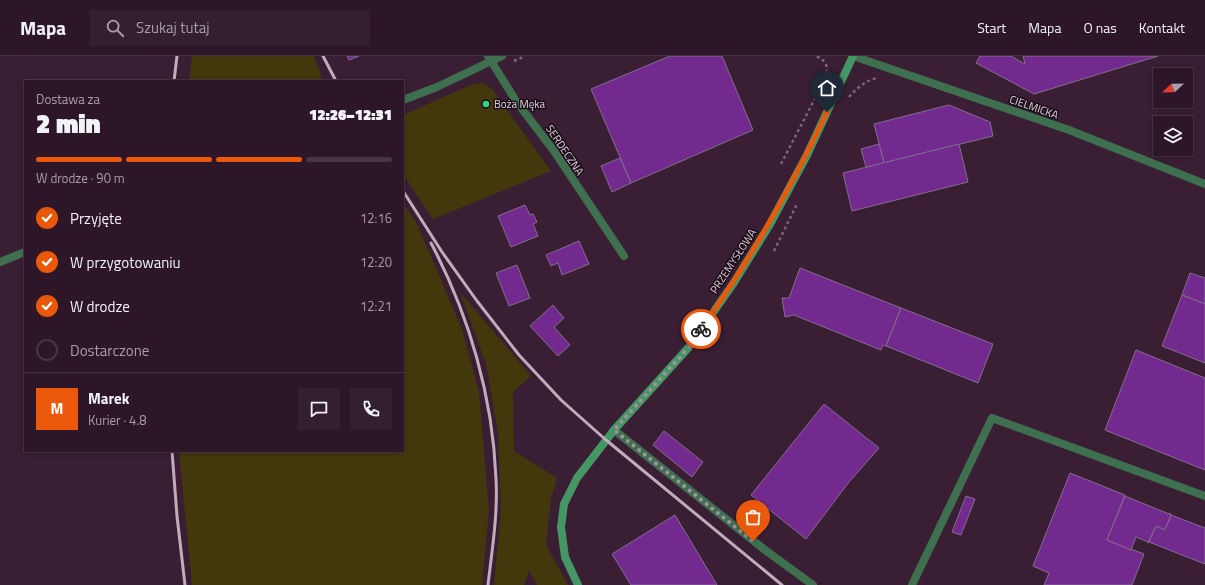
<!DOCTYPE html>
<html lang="pl">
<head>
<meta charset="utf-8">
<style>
  :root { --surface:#2c1627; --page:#341f2f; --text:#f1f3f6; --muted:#a69fa7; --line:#483544; --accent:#ea580c }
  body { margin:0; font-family:"Titillium Web",sans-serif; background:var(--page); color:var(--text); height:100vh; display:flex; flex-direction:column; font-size:15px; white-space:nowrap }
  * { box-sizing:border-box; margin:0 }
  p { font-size:13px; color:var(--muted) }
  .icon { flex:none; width:22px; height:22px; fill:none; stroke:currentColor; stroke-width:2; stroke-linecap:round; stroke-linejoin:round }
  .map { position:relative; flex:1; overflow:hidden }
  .side { position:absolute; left:24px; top:24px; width:380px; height:372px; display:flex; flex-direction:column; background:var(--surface); border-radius:0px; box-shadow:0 2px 6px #0003,0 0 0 1px var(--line) }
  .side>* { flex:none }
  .needle { width:26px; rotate:248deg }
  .controls { position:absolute; left:1153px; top:12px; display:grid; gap:8px }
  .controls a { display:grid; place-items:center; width:40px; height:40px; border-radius:0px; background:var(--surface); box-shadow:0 2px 6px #0003,0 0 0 1px var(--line); font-size:20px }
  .pin { position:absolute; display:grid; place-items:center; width:34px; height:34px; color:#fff; margin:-41px -17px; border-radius:50% 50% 50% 0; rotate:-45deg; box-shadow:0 0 4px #0007 }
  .pin .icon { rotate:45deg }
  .courier { position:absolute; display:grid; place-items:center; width:40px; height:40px; margin:-20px; border:3px solid #ea580c; border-radius:50%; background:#fff; color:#222; box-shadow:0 1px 5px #0007 }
  .head em { font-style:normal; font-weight:800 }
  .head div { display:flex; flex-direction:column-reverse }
  .head { display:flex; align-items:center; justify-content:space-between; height:68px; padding:0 12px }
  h1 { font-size:26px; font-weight:800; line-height:30px }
  .bar { display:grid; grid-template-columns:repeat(4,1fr); gap:6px 4px; align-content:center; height:48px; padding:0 12px }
  .bar i { height:5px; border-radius:3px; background:var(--line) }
  .bar .selected { background:var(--accent) }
  .bar p { grid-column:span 4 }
  .line { display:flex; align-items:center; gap:10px; padding:0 12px; border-top:1px solid var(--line) }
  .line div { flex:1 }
  .round { display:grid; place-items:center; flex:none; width:42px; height:42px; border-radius:0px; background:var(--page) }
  ol { padding:0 12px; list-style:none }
  li { display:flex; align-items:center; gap:12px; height:44px }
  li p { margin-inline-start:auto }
  li .icon { padding:4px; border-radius:50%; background:var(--accent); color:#fff; stroke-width:4 }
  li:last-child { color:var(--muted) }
  li i { width:22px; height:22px; border:2px solid var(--line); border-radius:50% }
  header { display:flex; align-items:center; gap:24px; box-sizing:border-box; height:56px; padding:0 20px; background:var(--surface); border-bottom:1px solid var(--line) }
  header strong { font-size:19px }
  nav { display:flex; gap:22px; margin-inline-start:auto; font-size:14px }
  .search { width:280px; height:36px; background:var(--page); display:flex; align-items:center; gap:10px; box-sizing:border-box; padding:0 14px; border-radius:0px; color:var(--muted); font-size:15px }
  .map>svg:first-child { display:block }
  .green { fill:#43380c }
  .building { fill:#722a8e; stroke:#836d8e }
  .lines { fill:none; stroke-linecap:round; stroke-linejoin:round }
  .path { stroke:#7d6477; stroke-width:2.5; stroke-dasharray:3 3; stroke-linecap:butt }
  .lane { stroke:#3e7050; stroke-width:8 }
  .street { stroke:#3e7050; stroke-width:8 }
  .secondary { stroke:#449765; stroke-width:8 }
  .rail { stroke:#c1acbb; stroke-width:3 }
  .done { stroke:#a690a1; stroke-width:4; stroke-dasharray:0 7.2 }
  .route { stroke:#ea580c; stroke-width:5 }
  .poi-dot { fill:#31d882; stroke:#190d17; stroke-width:1.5 }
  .labels { text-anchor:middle; stroke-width:3; stroke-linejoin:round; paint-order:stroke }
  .poi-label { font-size:11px; fill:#e0cddb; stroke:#190d17; text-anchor:start }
  .street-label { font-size:11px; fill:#e0cddb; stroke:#190d17 }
</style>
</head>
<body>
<header>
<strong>Mapa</strong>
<div class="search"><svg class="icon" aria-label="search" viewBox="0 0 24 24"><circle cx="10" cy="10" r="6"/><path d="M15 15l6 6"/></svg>Szukaj tutaj</div>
<nav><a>Start</a><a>Mapa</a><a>O nas</a><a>Kontakt</a></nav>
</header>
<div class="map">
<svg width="1205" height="529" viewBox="0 0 1205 529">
  <rect width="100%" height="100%" fill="#3a1e34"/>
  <g class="green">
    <path d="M192,0h122l9,25h-134z"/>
    <path d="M483,27l9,6 59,82 -118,48 -30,-45v-59l70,-31z"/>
    <path d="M403,147l14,21 45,105 17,63 10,119 -7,74h-290l-13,-134h224z"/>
    <path d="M460,236l71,84 -18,16 1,59 43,27 -6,21 -5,46 22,40h-31l-8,-14 -5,14h-30l7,-75 -3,-77 -12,-69z"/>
  </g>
  <g class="building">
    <path d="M347,0h12l-10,4z"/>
    <path d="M670,0h52l31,74 -122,53 -40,-94z"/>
    <path d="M980,0h31l14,8 -2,-8h135l-124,38 -58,-31z"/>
    <path d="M949,49l41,17 3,14 -109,27 -10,-39z"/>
    <path d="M879,88l5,19 -18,4 -5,-18z"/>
    <path d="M959,88l9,38 -116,29 -9,-38z"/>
    <path d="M620,102l11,25 -19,9 -11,-26z"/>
    <path d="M525,149l5,10 3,-1 4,8 -4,2 5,12 -27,11 -13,-31z"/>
    <path d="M579,185l10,23 -27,11 -4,-12 -7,3 -5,-11z"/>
    <path d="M517,209l13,33 -21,8 -13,-33z"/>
    <path d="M800,212l101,40 -15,38 -3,-1 -2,5 -87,-35 -9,2 -3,-19h7z"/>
    <path d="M1190,217l15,5v26l-23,-9z"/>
    <path d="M1182,239l23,9v59l-43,-17z"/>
    <path d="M553,249l11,13 -10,9 16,18 -12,11 -28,-30z"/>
    <path d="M901,252l92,36 -15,39 -92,-37z"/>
    <path d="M1136,294l69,28v92l-100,-40z"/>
    <path d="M824,348l55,44 -30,34 -43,57 -55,-44z"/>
    <path d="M664,375l39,31 -11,15 -39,-32z"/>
    <path d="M1070,417l55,22 -18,45 37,14 -12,31h-88l5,-12 -16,-7z"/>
    <path d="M966,440l9,3 -14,36 -9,-3z"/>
    <path d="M1125,440l44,18 1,-1 1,2 -6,15 -9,-4 -8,17v-1l-12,-5 -5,13 -24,-10z"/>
    <path d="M675,459l42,70h-86l-19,-31z"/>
    <path d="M1171,459l34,13v36l-56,-22 7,-16 9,4z"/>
  </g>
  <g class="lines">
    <g class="path">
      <path d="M514,5l11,-5"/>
      <path d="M849,41c8,-9 16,-16 28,-19"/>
      <path d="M781,108l42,-81c5,-13 7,-21 -7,-27"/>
      <path d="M774,195l23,-47"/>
    </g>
    <g class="lane">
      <path d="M614,374l151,120 48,35"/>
      <path d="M912,529l80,-167 213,78"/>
    </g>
    <g class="street">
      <path d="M488,0l28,45 38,50 70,105"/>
      <path d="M853,0l216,74 136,54"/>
      <path d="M403,44l34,-13 65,-31"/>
      <path d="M0,206l25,-10"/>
    </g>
    <path class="secondary" d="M578,529l-13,-28 -4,-30 3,-23 13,-26 37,-48 75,-83 44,-63 36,-58 38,-71 46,-99"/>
    <g class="rail">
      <path d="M323,0l13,25"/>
      <path d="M174,25l3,-25"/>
      <path d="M403,135l39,61 35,49 42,54 42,45 45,40 176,145"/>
      <path d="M431,187c38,72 62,154 65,236 2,35 -4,71 -8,106"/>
      <path d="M172,395l5,65 8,69"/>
    </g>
  </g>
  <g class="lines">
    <path class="done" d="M701,273l-12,18 -75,83 139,111"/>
    <path class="route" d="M701,273c50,-70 89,-139 126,-217"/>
  </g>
  <circle class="poi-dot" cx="486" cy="48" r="4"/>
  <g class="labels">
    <g class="poi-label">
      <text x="494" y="52">Boża Męka</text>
    </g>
    <g class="street-label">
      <text transform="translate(1034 51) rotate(19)" y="4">CIELMICKA</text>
      <text transform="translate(565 94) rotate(56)" y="4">SERDECZNA</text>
      <text transform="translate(733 205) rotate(-57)" y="4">PRZEMYSŁOWA</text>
    </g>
  </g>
</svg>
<div class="controls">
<a><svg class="needle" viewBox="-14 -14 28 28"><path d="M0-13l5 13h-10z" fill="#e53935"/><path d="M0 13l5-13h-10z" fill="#a69fa7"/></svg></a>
<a><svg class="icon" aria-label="layers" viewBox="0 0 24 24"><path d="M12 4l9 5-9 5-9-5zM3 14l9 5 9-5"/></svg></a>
</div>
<div class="pin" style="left:753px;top:485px;background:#ea580c"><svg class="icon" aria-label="bag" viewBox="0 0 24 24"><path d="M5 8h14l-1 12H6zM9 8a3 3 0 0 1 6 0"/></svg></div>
<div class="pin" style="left:827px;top:56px;background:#1f2937"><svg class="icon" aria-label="home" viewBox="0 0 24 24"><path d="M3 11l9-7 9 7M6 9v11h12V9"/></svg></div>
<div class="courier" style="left:701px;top:273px"><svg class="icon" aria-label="bike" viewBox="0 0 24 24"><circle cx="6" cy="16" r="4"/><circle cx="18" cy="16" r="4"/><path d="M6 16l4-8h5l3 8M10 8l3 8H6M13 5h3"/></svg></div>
<section class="side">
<div class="head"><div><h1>2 min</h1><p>Dostawa za</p></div><em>12:26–12:31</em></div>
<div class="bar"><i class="selected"></i><i class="selected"></i><i class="selected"></i><i></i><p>W drodze · 90 m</p></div>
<ol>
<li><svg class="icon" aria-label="check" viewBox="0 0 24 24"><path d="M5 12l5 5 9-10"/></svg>Przyjęte<p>12:16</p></li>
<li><svg class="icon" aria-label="check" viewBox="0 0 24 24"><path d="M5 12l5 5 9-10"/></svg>W przygotowaniu<p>12:20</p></li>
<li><svg class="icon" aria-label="check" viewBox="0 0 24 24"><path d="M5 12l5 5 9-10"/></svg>W drodze<p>12:21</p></li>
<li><i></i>Dostarczone</li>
</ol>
<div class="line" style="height:72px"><b class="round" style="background:var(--accent);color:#fff">M</b><div><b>Marek</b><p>Kurier · 4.8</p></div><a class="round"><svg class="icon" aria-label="chat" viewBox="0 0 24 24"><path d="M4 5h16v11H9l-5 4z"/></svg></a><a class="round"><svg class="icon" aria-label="phone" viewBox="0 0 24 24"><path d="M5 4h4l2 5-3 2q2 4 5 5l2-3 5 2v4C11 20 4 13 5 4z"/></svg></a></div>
</section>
</div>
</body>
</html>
